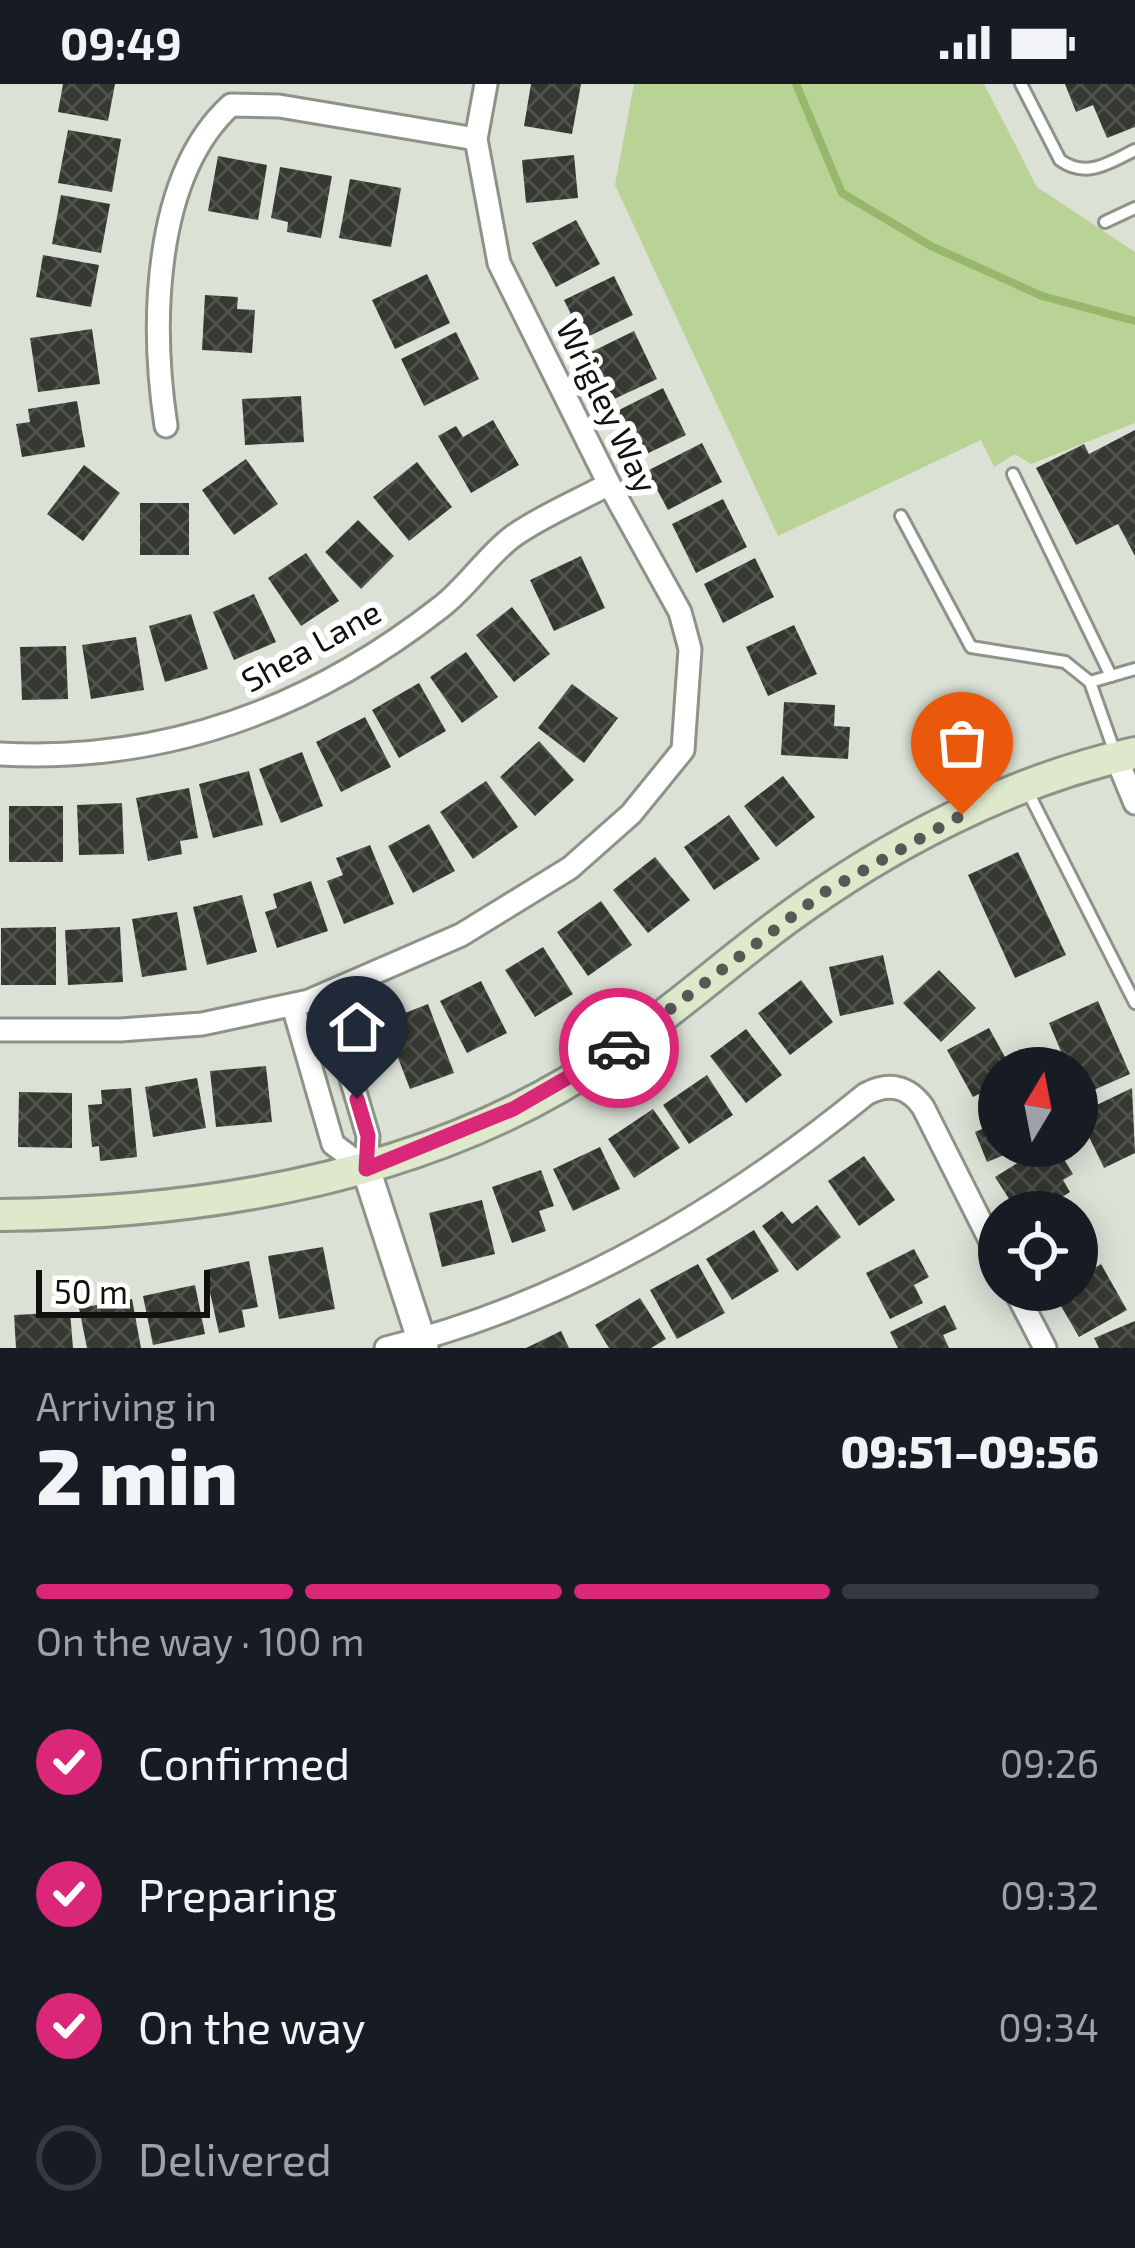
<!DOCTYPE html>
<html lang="en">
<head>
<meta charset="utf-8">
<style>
  :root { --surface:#171b24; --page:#20242c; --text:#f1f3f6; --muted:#9ea1a6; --line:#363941; --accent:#db2777 }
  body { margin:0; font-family:"Exo 2",sans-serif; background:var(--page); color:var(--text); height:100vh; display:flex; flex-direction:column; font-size:45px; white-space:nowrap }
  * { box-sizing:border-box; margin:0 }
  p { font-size:39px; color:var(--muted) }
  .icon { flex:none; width:66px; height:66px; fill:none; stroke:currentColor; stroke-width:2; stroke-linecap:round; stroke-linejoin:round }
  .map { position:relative; height:1264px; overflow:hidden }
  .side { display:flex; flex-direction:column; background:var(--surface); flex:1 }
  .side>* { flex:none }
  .needle { width:78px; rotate:10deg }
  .controls { position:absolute; left:978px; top:963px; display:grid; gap:24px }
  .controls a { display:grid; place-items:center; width:120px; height:120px; border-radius:50%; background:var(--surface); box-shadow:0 6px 30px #0003; font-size:60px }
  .scale { position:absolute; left:36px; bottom:30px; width:174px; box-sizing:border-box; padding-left:12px; border:6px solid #10110e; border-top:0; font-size:33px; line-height:42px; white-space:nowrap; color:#10110e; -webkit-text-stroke:9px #fff; paint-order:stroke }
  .pin { position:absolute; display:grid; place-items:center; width:102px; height:102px; color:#fff; margin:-123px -51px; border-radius:50% 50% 50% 0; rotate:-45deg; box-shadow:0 0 12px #0007 }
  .pin .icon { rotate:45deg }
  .courier { position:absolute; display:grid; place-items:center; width:120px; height:120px; margin:-60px; border:9px solid #db2777; border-radius:50%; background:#fff; color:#222; box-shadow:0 3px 15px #0007 }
  .headline em { font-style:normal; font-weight:800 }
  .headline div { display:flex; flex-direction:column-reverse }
  .headline { display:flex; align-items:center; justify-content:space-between; height:204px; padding:0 36px }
  h1 { font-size:78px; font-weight:800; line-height:90px }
  .bar { display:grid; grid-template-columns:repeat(4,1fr); gap:18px 12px; align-content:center; height:144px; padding:0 36px }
  .bar i { height:15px; border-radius:9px; background:var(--line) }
  .bar .selected { background:var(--accent) }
  .bar p { grid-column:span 4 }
  ol { padding:0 36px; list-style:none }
  li { display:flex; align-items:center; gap:36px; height:132px }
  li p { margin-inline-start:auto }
  li .icon { padding:12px; border-radius:50%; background:var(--accent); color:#fff; stroke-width:4 }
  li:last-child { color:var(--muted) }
  li i { width:66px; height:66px; border:6px solid var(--line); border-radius:50% }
  .status { display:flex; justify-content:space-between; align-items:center; height:84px; padding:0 60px; background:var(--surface); direction:ltr }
  .status svg { height:33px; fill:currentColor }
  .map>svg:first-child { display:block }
  .green { fill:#b9d295 }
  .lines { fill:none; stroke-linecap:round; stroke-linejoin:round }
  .stream { stroke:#99b76c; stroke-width:8 }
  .building { fill:url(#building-cross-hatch) }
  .service-casing { stroke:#8e9389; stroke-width:16 }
  .minor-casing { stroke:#8e9389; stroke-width:27 }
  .tertiary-casing { stroke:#8e9389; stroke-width:33 }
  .secondary-casing { stroke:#8e9389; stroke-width:36 }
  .service { stroke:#fff; stroke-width:10 }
  .minor { stroke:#fff; stroke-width:21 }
  .tertiary { stroke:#fff; stroke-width:27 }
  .secondary { stroke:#dee9cc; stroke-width:30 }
  .done { stroke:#575a54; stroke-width:12; stroke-dasharray:0 21.6 }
  .route { stroke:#db2777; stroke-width:15 }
  .labels { text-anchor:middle; stroke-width:12; stroke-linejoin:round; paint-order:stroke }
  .street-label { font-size:33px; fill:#10110e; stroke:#fff }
</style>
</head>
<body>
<div class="status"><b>09:49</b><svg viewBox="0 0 49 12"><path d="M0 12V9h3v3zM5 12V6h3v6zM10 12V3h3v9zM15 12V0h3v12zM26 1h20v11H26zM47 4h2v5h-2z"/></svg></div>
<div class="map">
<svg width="1135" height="1264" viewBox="0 0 1135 1264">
  <defs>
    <pattern id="building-cross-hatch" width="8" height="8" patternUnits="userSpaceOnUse" patternTransform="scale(3)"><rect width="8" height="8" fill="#363931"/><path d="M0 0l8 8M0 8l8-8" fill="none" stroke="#50524c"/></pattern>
  </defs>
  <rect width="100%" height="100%" fill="#dce1d6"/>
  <path class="green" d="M634,0h350l53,103 98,65v171l-104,41 -16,-10 -21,13 -13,-27 -203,96 -163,-351z"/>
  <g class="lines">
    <path class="stream" d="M796,0l46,109 89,53 111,50 93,25"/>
  </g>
  <g class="building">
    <path d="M63,0h52l-7,37 -50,-9z"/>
    <path d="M531,0h50l-9,50 -48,-8z"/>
    <path d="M1065,0h70v43l-28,11 -14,-33 -17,7z"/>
    <path d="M68,46l53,9 -9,53 -54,-9z"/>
    <path d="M574,71l4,43 -52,5 -4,-43z"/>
    <path d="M218,72l49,9 -9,55 -50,-9z"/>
    <path d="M280,83l52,9 -11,62 -34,-6 1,-10 -17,-4z"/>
    <path d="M350,95l51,9 -10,59 -52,-9z"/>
    <path d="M61,111l49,9 -9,49 -49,-9z"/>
    <path d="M576,136l24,44 -44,23 -24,-44z"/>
    <path d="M43,171l56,10 -8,42 -55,-10z"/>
    <path d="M427,190l23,49 -55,26 -23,-49z"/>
    <path d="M614,192l19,39 -50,24 -19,-39z"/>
    <path d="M205,211l33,2 -1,12 18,1 -3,43 -50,-3z"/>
    <path d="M92,245l8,55 -62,8 -8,-54z"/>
    <path d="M634,247l23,48 -47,22 -23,-47z"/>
    <path d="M456,248l23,47 -55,27 -23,-47z"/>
    <path d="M663,304l23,47 -48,23 -23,-46z"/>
    <path d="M301,312l3,46 -59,3 -3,-46z"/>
    <path d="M77,317l8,46 -63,10 -6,-33 14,-2 -2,-13z"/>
    <path d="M493,336l26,45 -48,28 -33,-57 18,-10 7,11z"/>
    <path d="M1135,346v126l-17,-32 -42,21 -40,-77 48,-24 5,10z"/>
    <path d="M702,359l20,39 -54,28 -21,-39z"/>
    <path d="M246,375l32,45 -44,31 -32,-45z"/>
    <path d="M417,378l35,45 -43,34 -36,-44z"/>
    <path d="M84,381l36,28 -37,48 -36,-27z"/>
    <path d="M723,415l24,48 -51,26 -24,-49z"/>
    <rect x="140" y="419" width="49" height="52"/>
    <path d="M358,436l36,36 -33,33 -36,-37z"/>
    <path d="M306,469l33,48 -38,25 -33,-48z"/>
    <path d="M581,472l24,52 -51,23 -24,-51z"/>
    <path d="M755,474l19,39 -51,26 -19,-39z"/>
    <path d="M254,510l22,48 -42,18 -21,-48z"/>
    <path d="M512,523l38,47 -36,28 -38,-47z"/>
    <path d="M191,530l17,55 -43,13 -16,-56z"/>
    <path d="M794,541l23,49 -49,22 -22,-49z"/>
    <path d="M136,553l8,53 -53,9 -9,-54z"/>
    <path d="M66,562l2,53 -46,1 -2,-53z"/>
    <path d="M466,568l32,45 -36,26 -32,-46z"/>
    <path d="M419,599l27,48 -47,27 -27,-48z"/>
    <path d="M572,600l46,34 -34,45 -46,-35z"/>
    <path d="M784,618l51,3 -1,21 16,1 -2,32 -67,-4z"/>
    <path d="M365,633l26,50 -50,25 -25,-50z"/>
    <path d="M539,657l35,39 -39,36 -35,-39z"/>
    <path d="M302,668l21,54 -42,17 -22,-54z"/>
    <path d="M249,687l14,54 -50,13 -14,-54z"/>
    <path d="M783,692l32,41 -39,30 -32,-41z"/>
    <path d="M486,697l32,46 -45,32 -33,-47z"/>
    <path d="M189,704l9,50 -18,3 2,13 -34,7 -12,-63z"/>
    <path d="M122,719l2,51 -45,1 -2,-50z"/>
    <rect x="9" y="722" width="54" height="56"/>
    <path d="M729,731l31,44 -46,31 -30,-43z"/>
    <path d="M429,740l26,47 -42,22 -25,-47z"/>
    <path d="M370,761l24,59 -50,20 -17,-43 16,-6 -7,-17z"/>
    <path d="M1018,768l48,103 -51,23 -47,-103z"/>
    <path d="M655,773l35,43 -42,33 -35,-43z"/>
    <path d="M311,797l17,50 -51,17 -12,-36 12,-4 -4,-14z"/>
    <path d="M242,811l15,57 -50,13 -14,-58z"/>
    <path d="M601,817l31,44 -44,31 -31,-44z"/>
    <path d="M177,828l10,58 -45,7 -10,-58z"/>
    <path d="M56,843v58h-55v-57z"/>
    <path d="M120,843l3,55 -55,3 -3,-55z"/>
    <path d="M543,863l30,47 -38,23 -30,-47z"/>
    <path d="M883,871l11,49 -54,12 -11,-49z"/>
    <path d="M939,886l37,38 -35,34 -38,-39z"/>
    <path d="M801,896l32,42 -43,33 -32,-42z"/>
    <path d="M481,897l26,52 -40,20 -27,-52z"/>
    <path d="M1098,917l32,73 -50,22 -3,-28h-9l-19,-45z"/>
    <path d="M428,920l26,69 -44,16 -20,-52 16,-6 -6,-16z"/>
    <path d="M989,944l22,40h-12v16l-26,13 -26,-47z"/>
    <path d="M746,945l36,46 -36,28 -36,-47z"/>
    <path d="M266,982l6,56 -56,5 -6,-56z"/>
    <path d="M707,991l26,40 -44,29 -26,-39z"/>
    <path d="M197,994l9,50 -53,9 -8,-50z"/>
    <path d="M131,1004l6,69 -37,4 -1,-15 -7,1 -4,-42 14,-1 -1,-14z"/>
    <path d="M1132,1004l3,65 -31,15 -26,-54z"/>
    <path d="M19,1008l53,1v55l-54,-1z"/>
    <path d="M999,1016v46h27l-39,16 -12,-30 12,-5 -8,-18z"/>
    <path d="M653,1025l27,39 -46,30 -26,-39z"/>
    <path d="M1045,1062h11l17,28 -10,6 7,12 -31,20 -14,-15 -12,8 -18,-28z"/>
    <path d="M600,1063l20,42 -47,22 -20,-42z"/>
    <path d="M864,1072l31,44 -36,26 -31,-45z"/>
    <path d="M541,1086l13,36 -15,5 7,20 -34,12 -20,-56z"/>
    <path d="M482,1116l13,54 -53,13 -13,-54z"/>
    <path d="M817,1121l24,32 -44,34 -35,-45 20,-15 10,13z"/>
    <path d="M754,1146l25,41 -47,29 -26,-41z"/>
    <path d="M323,1163l12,62 -56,10 -11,-63z"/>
    <path d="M914,1165l15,28 -15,8 9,18 -33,16 -24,-46z"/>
    <path d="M249,1177l9,46 -16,3 3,17 -26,6 -14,-63z"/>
    <path d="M698,1180l27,49 -48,26 -27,-49z"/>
    <path d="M1101,1180l26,46 -48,27 -18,-31 16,-9 -5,-7h5v-12z"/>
    <path d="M195,1201l10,49 -52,11 -10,-49z"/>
    <path d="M640,1214l26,41 -15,9h-42l-14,-23z"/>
    <path d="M132,1215l9,49h-54l-8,-40z"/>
    <path d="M945,1221l12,24 -14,6 6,13h-51l-8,-16z"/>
    <path d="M70,1228l3,36h-57l-2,-33z"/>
    <path d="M1135,1237v27h-36l-5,-10z"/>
    <path d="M561,1247l8,17h-43z"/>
  </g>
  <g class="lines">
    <g class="service-casing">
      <g id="service">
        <path d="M1021,0l39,76c26,19 49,3 75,-10"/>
        <path d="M1105,138l30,-14"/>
        <path d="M1013,390l98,202"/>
        <path d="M901,432l70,131 94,15 25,20"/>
        <path d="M1115,669l-25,-71 45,-13"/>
        <path d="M1027,706l108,213"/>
      </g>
    </g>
    <g class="minor-casing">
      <g id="minor">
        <path d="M166,342c-15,-99 -14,-249 65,-321l48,1 197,33"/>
        <path d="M0,670c165,9 312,-46 441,-147 26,-20 45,-50 71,-70 29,-21 66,-36 97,-53"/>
        <path d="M1116,673l19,46"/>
        <path d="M326,910l42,142 -2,33"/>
        <path d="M293,922l40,138 33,25"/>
        <path d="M0,946h120l82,-6 107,-23 152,-66 109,-67 61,-54 52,-64 7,-101 -10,-37 -71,-128 -110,-221 -23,-124 10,-55"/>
        <path d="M1015,1206l30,58"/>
        <path d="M386,1264c178,-44 339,-139 480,-254 23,-12 42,-8 57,13l76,151"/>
      </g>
    </g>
    <g class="tertiary-casing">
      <path id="tertiary" d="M366,1085l58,179"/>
    </g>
    <g class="secondary-casing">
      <path id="secondary" d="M0,1131c211,-2 436,-38 613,-162 59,-41 114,-90 172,-133 102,-75 226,-140 350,-167"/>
    </g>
    <use href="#service" class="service"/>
    <use href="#minor" class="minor"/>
    <use href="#tertiary" class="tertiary"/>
    <use href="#secondary" class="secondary"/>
  </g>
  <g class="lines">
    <path class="done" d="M619,964l204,-155 139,-78"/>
    <path class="route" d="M357,1015l11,37 -2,33 147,-60 106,-61"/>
  </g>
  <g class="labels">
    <g class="street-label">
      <text transform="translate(607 322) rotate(64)" y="12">Wrigley Way</text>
      <text transform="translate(311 562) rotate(-29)" y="12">Shea Lane</text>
    </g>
  </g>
</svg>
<div class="controls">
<a><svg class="needle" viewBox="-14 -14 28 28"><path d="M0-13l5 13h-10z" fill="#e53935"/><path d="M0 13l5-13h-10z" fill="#9ea1a6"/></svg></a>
<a><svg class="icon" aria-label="locate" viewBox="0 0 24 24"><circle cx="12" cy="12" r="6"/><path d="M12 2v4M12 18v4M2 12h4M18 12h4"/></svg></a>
</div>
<div class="scale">50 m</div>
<div class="pin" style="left:962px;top:731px;background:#ea580c"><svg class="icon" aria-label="bag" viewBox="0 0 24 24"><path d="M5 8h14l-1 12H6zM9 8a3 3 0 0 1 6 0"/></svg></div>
<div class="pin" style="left:357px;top:1015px;background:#1f2937"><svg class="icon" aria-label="home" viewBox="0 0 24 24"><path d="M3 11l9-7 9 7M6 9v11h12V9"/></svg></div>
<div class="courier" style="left:619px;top:964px"><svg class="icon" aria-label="car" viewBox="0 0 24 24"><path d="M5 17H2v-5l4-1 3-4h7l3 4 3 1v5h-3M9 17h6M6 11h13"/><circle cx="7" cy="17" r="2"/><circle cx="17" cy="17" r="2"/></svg></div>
</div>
<section class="side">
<div class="headline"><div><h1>2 min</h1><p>Arriving in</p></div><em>09:51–09:56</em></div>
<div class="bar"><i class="selected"></i><i class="selected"></i><i class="selected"></i><i></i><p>On the way · 100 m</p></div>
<ol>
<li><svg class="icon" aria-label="check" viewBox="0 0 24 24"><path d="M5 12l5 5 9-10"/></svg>Confirmed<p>09:26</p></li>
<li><svg class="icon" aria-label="check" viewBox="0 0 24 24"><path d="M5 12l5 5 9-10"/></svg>Preparing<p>09:32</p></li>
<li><svg class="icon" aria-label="check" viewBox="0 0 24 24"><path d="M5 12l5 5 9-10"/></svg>On the way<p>09:34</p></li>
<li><i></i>Delivered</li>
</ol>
</section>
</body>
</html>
